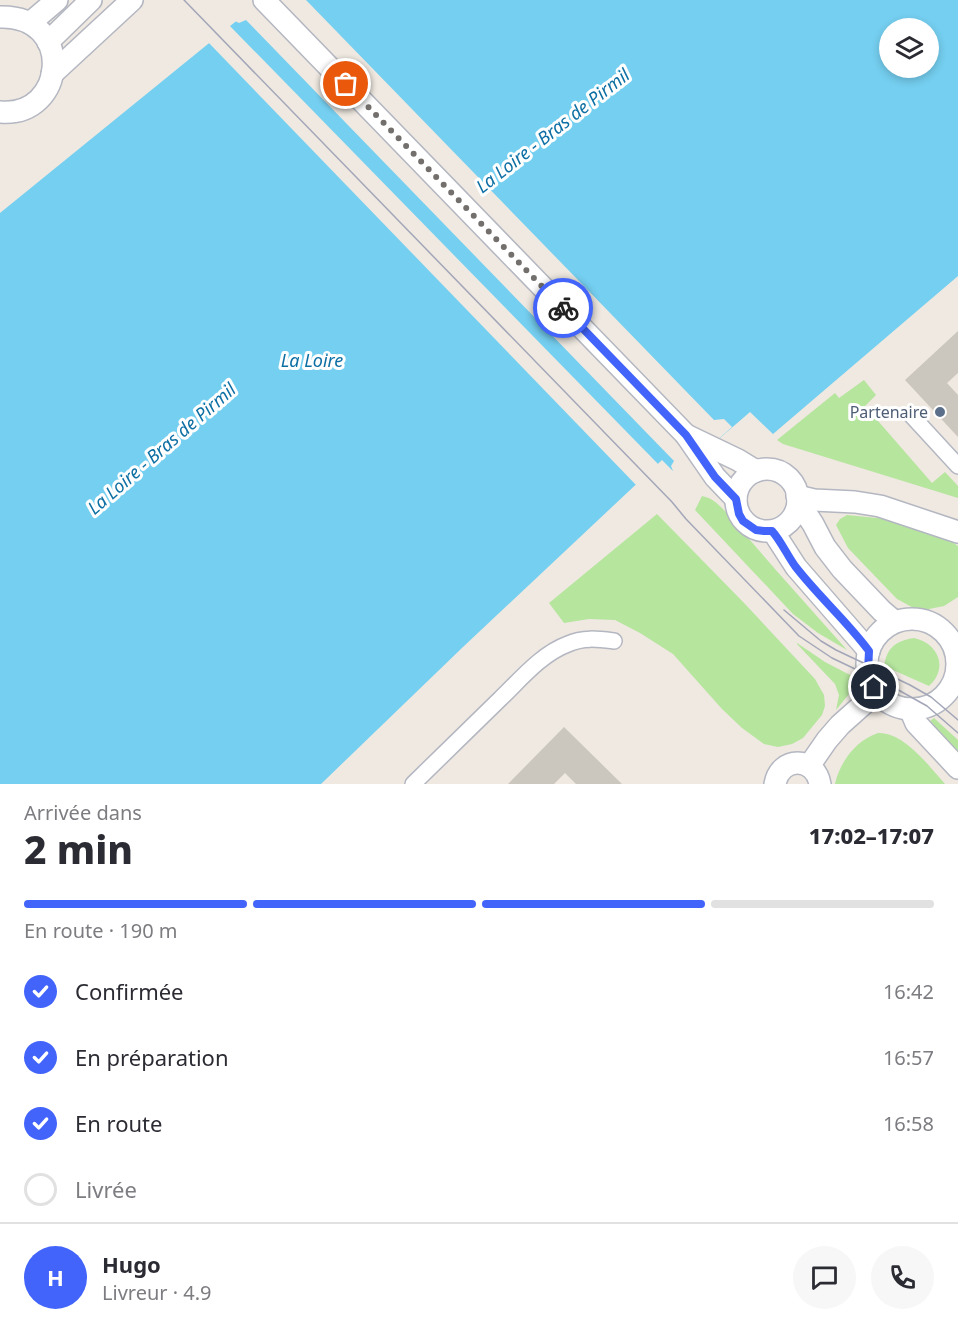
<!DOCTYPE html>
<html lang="fr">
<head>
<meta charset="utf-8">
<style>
  :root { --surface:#fff; --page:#f7f7f7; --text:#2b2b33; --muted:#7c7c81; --line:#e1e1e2; --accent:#4264fb }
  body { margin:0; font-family:"Noto Sans",sans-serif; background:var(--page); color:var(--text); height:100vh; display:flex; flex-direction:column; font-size:22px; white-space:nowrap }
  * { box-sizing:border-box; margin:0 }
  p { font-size:20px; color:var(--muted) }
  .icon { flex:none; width:33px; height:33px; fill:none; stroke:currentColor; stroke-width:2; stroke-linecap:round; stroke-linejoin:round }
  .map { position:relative; height:784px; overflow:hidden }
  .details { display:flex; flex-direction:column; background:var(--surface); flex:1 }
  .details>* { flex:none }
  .controls { position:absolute; left:879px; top:18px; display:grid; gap:12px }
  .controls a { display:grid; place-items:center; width:60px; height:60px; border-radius:50%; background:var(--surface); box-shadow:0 3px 9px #0003; font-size:30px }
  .pin { position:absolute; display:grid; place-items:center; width:51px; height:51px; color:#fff; margin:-26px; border:3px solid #fff; border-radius:50%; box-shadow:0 2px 6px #0007 }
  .courier { position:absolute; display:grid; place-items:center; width:60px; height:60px; margin:-30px; border:4px solid #4264fb; border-radius:50%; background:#fff; color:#222; box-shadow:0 2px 8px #0007 }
  .summary em { font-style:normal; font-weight:800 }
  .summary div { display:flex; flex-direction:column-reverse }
  .summary { display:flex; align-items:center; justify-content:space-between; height:102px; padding:0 24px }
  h1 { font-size:39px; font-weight:800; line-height:45px }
  .bar { display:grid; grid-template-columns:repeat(4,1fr); gap:9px 6px; align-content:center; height:72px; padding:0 24px }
  .bar i { height:8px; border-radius:4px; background:var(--line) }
  .bar .selected { background:var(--accent) }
  .bar p { grid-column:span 4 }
  .line { display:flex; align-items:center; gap:15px; padding:0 24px; border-top:2px solid var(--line) }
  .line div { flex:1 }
  .round { display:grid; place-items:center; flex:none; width:63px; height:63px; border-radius:32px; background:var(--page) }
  ol { padding:0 24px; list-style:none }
  li { display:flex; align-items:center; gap:18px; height:66px }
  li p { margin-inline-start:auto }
  li .icon { padding:6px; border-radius:50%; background:var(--accent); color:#fff; stroke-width:4 }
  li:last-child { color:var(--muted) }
  li i { width:33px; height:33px; border:3px solid var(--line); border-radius:50% }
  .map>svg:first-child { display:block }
  .green { fill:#b6e59e }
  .water { fill:#75cff0; fill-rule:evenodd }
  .pier { fill:#efe9e1 }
  .building { fill:#cbc7bf }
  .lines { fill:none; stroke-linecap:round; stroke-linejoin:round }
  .street-casing { stroke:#b4b7c1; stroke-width:18 }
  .secondary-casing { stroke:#b4b7c1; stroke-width:24 }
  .street { stroke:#fff; stroke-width:15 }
  .secondary { stroke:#fff; stroke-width:21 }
  .tram { stroke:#a3a6b8; stroke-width:1.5 }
  .done { stroke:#726f6d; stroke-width:6; stroke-dasharray:0 10.8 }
  .route { stroke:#4264fb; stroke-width:8 }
  .service-dot { fill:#5c6f8a; stroke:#fff; stroke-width:2 }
  .labels { text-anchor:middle; stroke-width:6; stroke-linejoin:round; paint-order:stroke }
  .service-label { font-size:16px; fill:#4e5e75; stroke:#fff; text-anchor:end }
  .water-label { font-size:18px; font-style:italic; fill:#0d6fa3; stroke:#fff }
</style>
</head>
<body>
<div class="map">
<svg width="958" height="784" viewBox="0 0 958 784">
  <rect width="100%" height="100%" fill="#efe9e1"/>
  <g class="green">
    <path d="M864,380l12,15 -11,11 67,77 13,-11 13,14v12l-175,-54 -6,-4 58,-47 4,5z"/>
    <path d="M702,496c10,2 15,7 22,14l51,59 72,81 -29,-17 -25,-19 -98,-104z"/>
    <path d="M657,514l88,90 70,75 9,16 1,11 -3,9 -19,23 -11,6 -14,3 -14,-3 -22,-16 -20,-19 -49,-55 -33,-21 -25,-13 -26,-1 -25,4 -15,-20z"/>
    <path d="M847,515l40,4 65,23 6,4v51l-14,9 -25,5 -22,-12 -49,-51 -12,-23 4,-6z"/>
    <path d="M914,638c24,5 35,30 15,48l-45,-20c3,-19 12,-25 30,-28z"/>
    <path d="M797,643l28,19 27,14 -3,18 -13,16 3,-15 -4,-11 -38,-40z"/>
    <path d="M934,718l24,22v21l-33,-36z"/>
    <path d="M878,733c26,-1 51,33 67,51h-110c5,-22 21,-44 43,-51z"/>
  </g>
  <path class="water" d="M262,0h696v276l-185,158 -23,-22 -73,63 -15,-15 -199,187 -142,137h-321v-571zM890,28h38v40h-38z"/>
  <g class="pier">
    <path d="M257,0h49l408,420 10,-1 8,8 -57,51 -4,-5 2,-2 -2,-5 3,-5 -428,-441 -7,3 -6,-3z"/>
    <path d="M228,24l432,442 -22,21 -431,-446z"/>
  </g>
  <g class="building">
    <path d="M958,331v42l-11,10 11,12v42l-53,-57z"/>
    <path d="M564,727l58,57h-46l-11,-11 -11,11h-46z"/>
  </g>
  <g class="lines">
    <g class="street-casing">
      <g id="street">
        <path d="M912,416l46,50"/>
        <path d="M413,784c29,-28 58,-57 87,-85 20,-19 41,-45 68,-55 15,-7 30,-5 46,-3"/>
      </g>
    </g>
    <g class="secondary-casing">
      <g id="secondary">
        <path d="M264,0l422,435 29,42 21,22"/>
        <path d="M0,17c75,-2 67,101 0,95"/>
        <path d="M30,23l27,-23"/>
        <path d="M48,42l43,-42"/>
        <path d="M52,74l80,-74"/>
        <path d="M686,435l52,25 18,11"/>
        <circle cx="767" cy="500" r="31"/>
        <path d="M797,496l17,4 41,2 25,4 78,26"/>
        <path d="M798,501l15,23 12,23 17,22 40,42 13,11"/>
        <path d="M772,531l4,5 20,31 73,84"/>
        <circle cx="912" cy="664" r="45"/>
        <path d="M910,709l6,14 42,45"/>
        <path d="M809,766l18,-26 13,-15 37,-33"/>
        <path d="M775,784c5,-28 40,-28 45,0"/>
      </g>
    </g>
    <use href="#street" class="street"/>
    <use href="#secondary" class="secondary"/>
    <g class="tram">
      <path d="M184,0l488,502 14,17 113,117 33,22 61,29 34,19 31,27"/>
      <path d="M784,610l37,31 15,9 74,35 21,12 27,23"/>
    </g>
  </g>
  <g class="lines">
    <path class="done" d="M346,84l217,224"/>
    <path class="route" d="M563,308l123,127 29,42 21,22 3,15 4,7 13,9 8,1h8c9,10 15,24 23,35 23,30 52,55 74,85l-1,20 6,16"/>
  </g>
  <circle class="service-dot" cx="940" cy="412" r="6"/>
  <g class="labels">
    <g class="service-label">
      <text x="928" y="418">Partenaire</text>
    </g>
    <g class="water-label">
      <text transform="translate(553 131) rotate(-38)" y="6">La Loire - Bras de Pirmil</text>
      <text x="312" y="367">La Loire</text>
      <text transform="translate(162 449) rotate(-41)" y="6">La Loire - Bras de Pirmil</text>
    </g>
  </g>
</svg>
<div class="controls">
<a><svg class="icon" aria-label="layers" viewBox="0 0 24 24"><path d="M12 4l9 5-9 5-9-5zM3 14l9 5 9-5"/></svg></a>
</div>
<div class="pin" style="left:346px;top:84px;background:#ea580c"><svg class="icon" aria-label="bag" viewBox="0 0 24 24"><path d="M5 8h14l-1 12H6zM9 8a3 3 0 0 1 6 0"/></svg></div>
<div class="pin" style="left:874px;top:687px;background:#1f2937"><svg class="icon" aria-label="home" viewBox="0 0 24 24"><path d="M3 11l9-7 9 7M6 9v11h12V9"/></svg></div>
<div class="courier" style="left:563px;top:308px"><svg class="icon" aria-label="bike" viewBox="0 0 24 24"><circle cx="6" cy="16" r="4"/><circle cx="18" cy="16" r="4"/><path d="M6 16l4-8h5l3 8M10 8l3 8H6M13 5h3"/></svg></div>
</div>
<section class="details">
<div class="summary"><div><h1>2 min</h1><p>Arrivée dans</p></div><em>17:02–17:07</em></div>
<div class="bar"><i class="selected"></i><i class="selected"></i><i class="selected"></i><i></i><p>En route · 190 m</p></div>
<ol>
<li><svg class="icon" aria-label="check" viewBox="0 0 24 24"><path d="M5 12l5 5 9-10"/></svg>Confirmée<p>16:42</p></li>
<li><svg class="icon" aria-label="check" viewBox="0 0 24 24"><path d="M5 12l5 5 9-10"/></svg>En préparation<p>16:57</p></li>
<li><svg class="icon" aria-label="check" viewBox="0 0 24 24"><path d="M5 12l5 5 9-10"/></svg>En route<p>16:58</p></li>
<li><i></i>Livrée</li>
</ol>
<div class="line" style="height:108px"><b class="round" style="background:var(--accent);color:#fff">H</b><div><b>Hugo</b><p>Livreur · 4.9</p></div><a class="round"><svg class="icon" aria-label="chat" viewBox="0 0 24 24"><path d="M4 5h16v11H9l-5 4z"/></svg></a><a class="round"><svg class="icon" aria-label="phone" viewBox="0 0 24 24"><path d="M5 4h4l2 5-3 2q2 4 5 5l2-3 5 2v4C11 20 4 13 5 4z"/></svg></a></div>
</section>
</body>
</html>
